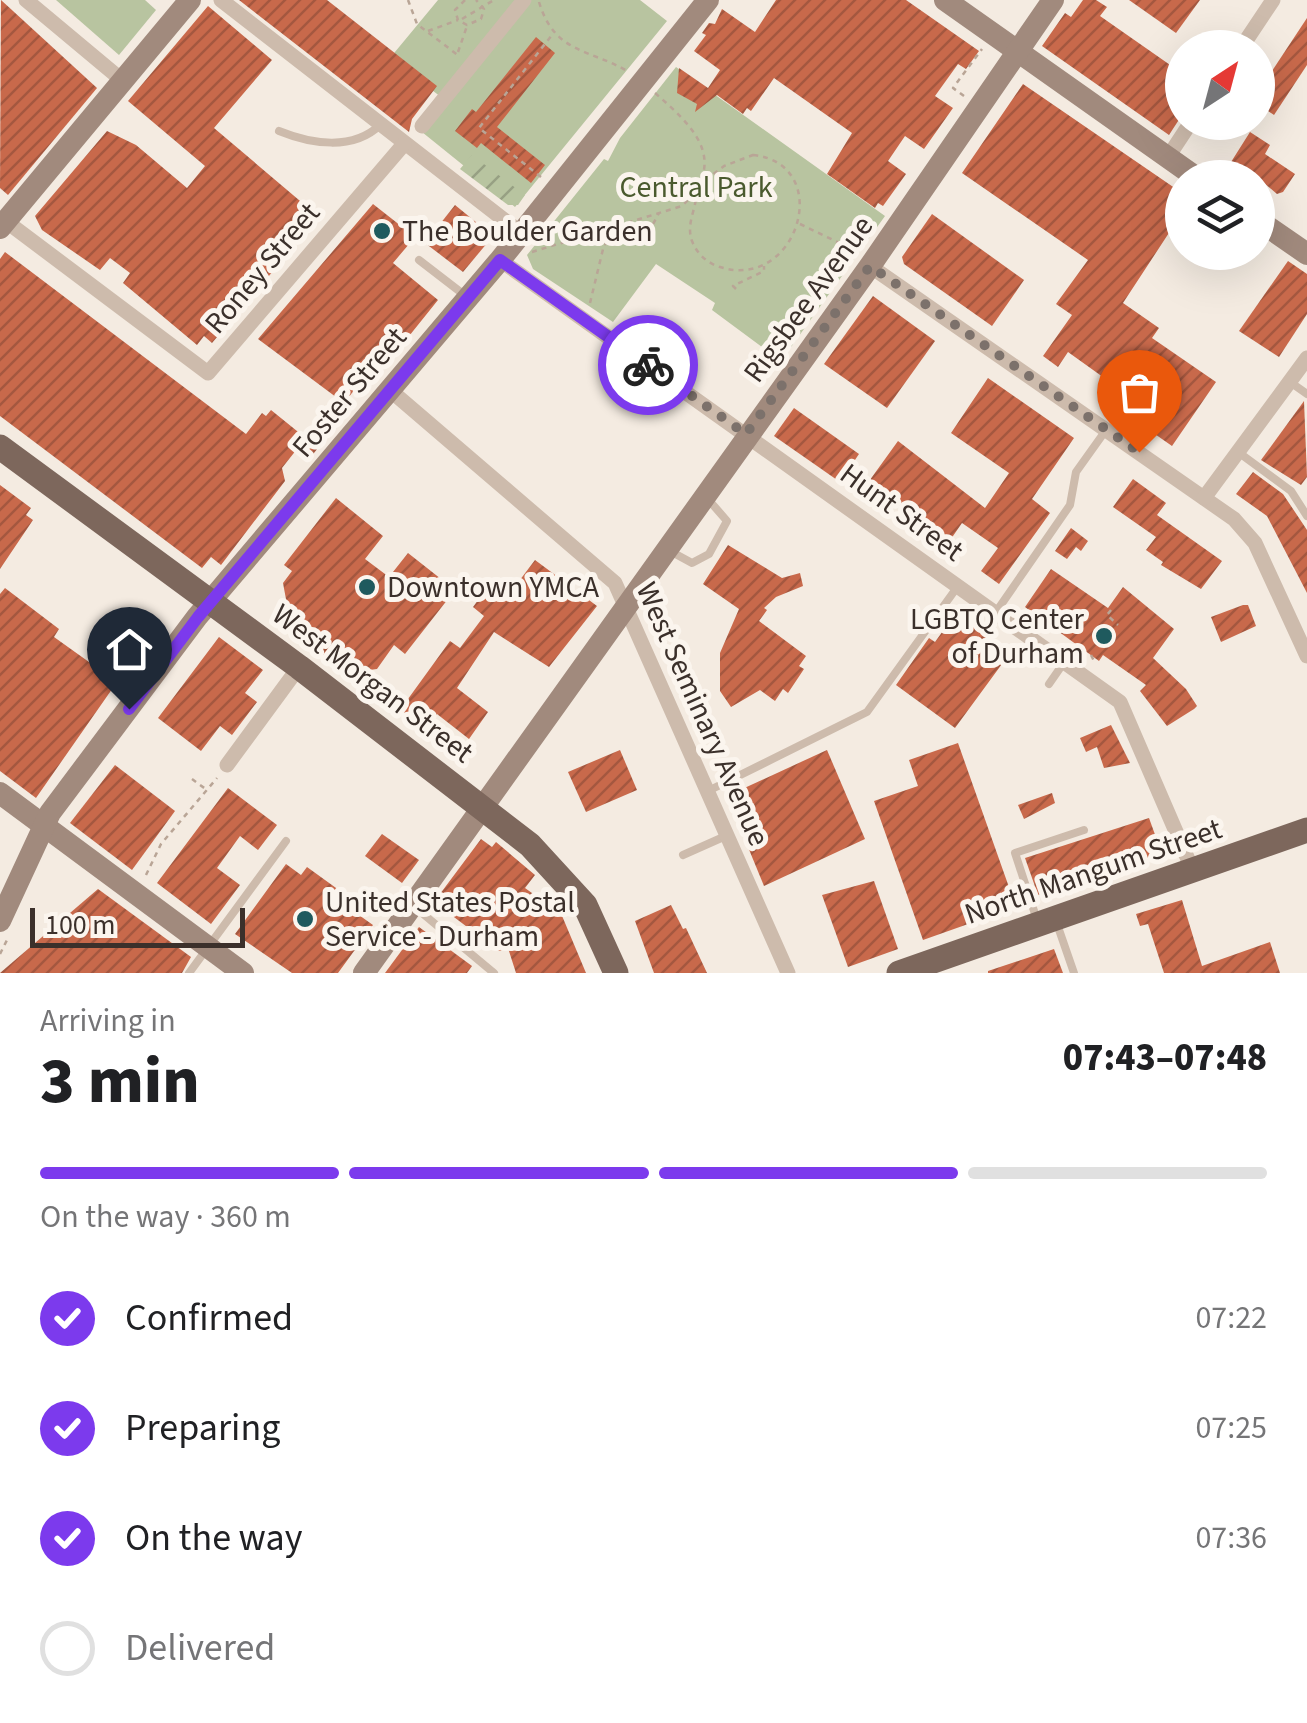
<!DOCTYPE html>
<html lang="en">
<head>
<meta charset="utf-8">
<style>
  :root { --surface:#fff; --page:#f6f6f6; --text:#202124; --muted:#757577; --line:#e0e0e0; --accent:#7c3aed }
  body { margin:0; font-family:"Source Sans 3",sans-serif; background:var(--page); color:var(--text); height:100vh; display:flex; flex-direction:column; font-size:38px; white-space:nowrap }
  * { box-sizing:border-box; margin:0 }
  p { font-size:32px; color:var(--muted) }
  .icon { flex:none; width:55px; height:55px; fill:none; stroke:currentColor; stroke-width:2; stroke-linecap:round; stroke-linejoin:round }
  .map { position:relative; height:973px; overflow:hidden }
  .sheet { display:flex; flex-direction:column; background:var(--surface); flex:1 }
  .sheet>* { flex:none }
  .needle { width:65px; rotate:36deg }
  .buttons { position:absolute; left:1165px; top:30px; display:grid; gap:20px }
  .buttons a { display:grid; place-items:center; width:110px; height:110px; border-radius:50%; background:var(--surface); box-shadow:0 10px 40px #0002; font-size:50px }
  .scale { position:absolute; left:30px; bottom:25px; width:215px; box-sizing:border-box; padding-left:10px; border:5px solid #3b302b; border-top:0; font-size:28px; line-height:35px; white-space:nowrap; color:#3b302b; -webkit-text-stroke:8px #fbf5ee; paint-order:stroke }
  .pin { position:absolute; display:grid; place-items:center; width:85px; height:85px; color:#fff; margin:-102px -42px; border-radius:50% 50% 50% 0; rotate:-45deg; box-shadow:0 0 10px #0007 }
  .pin .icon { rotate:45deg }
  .courier { position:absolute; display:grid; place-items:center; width:100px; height:100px; margin:-50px; border:8px solid #7c3aed; border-radius:50%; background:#fff; color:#222; box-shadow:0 2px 12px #0007 }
  .headline em { font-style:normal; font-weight:800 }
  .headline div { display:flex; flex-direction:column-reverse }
  .headline { display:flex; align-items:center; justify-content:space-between; height:170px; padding:0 40px }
  h1 { font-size:65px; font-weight:800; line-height:75px }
  .bar { display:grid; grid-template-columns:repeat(4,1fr); gap:15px 10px; align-content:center; height:120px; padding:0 40px }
  .bar i { height:12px; border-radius:8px; background:var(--line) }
  .bar .current { background:var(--accent) }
  .bar p { grid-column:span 4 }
  ol { padding:0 40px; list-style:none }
  li { display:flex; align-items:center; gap:30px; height:110px }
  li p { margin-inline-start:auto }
  li .icon { padding:10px; border-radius:50%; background:var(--accent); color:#fff; stroke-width:4 }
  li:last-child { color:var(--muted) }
  li i { width:55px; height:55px; border:5px solid var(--line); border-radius:50% }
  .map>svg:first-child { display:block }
  .park { fill:#b8c4a0 }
  .garden { fill:url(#garden-furrows) }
  .building { fill:url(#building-hatch) }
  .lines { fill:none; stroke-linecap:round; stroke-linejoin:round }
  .path { stroke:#b9a596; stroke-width:2.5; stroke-dasharray:5 5; stroke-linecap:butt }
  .lane { stroke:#cdbbac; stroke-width:8 }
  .street { stroke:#cdbbac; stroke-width:15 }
  .secondary { stroke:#a18a7d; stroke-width:22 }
  .primary { stroke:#7d675c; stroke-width:25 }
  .done { stroke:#7c716b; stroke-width:10; stroke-dasharray:0 18 }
  .route { stroke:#7c3aed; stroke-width:12 }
  .poi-dot { fill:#1f5a5e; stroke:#fbf5ee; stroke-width:4 }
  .labels { text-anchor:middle; stroke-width:10; stroke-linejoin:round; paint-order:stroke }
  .park-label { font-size:30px; fill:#4a5a2e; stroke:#fbf5ee }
  .poi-label { font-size:30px; fill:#3b302b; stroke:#fbf5ee; text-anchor:start }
  .street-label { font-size:30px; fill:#3b302b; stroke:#fbf5ee }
</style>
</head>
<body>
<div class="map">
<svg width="1307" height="973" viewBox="0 0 1307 973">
  <defs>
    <pattern id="garden-furrows" width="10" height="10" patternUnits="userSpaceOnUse" patternTransform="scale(2.5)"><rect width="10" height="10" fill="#b8c4a0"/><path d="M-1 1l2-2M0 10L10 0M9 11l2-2" fill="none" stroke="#97a083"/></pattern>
    <pattern id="building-hatch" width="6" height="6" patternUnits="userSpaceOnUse" patternTransform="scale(2.5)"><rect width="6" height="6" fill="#c8694b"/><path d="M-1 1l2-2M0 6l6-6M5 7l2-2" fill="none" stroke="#a4573f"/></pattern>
  </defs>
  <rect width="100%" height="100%" fill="#f4ebe1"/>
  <g class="park">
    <path d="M56,0h89l11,10 -37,45z"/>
    <path d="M438,0h202l27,21 -152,186 -98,-79 24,-31 -51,-39z"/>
    <path d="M676,67l209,149 -104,145 -69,-51 3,-7 -59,-39 -43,58 -80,-53 -6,-14 77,-96 4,2 12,-23z"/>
  </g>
  <path class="garden" d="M472,155l53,40 -7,10h-10l-48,-36z"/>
  <g class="building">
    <path d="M1,0l96,88 -89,107 -8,-7z"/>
    <path d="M239,0h88l110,86 -25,33 -3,13z"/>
    <path d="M776,0h130l73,51 -13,18 -8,-5 -23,32 18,12 -29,41 -19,-13 -17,25 18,13 -23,32 -5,-3 -3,5 -48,-34 25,-41 -78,-55 -23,33 -4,-3 -4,6 -26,-19 -22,17 2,-8 -20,-11 2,-25 29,20 12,-18 -26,-19 12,-16 -4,-2 7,-10 6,1 7,-15 33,23z"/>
    <path d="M1083,0h13l11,7 -7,9 73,51 9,-14v62l-13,20 -127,-89 23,-33 6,4z"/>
    <path d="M1129,0h71l-24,33z"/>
    <path d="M208,6l64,54 -58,68 105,89 -107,126 -8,-7 -7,9 -74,-62 7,-10 -20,-15 -10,12 -58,-40 -7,-14 72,-85 29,14 51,43 18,-22 -77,-65z"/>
    <path d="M1307,18v47l-33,50 -16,-11v-12z"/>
    <path d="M536,37l19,16 -58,74 48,38 -14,18 -50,-40 -4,5 -22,-17 17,-22 4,3z"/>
    <path d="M1023,84l159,109v20l-59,90 36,25 -7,10 64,44 -44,64 -53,-37 9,-14 -60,-43 -10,15 -15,-11 29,-41 -16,-11 32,-44 -126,-87z"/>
    <path d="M1250,132l20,13 -5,9 30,20 -12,18 -6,2 -19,-16h-20l-12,-8z"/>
    <path d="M373,204l42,33 -22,26 45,37 -53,66 -7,-6 -34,43 -86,-64z"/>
    <path d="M455,205l38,31 -30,36 -38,-29z"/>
    <path d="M932,214l92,66 -32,46 -88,-62 -2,-7z"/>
    <path d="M5,252l241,182 16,-21 4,3 5,-6 47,38 -8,10 -13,-9 -15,19 3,13 -64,84 -10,-8 -9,11 -202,-152v-157z"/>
    <path d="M1288,261l19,13v40l-28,43 -40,-26z"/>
    <path d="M873,296l62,45 -48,67 -63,-44z"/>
    <path d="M988,378l86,60 -42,61 18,14 -51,71 -18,-13 17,-23 -36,-25 -18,26 -45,-32 4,-7 -36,-26 31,-43 87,67 24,-35 -58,-40z"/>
    <path d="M1304,401l3,76 -6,8 -40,-25z"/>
    <path d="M794,408l65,46 -19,28 -66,-46z"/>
    <path d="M1253,472l30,22 24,36v63l-40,-77 -31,-22z"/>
    <path d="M1133,479l33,24 -9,12 65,46 -21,28 -40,-24 2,-3 -17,-12 10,-13 -43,-30z"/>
    <path d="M0,485l31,23 -5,7 7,5 -33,49z"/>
    <path d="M336,498l47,38 -18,23 24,18 19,-24 47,37 -50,64 -11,-9 -17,24 -31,4 -30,-23 -4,-22 -24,-18 -5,-27 9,-12 -8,-6z"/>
    <path d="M1071,528l17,13 -7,10 -5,-4 -9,12 -12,-8z"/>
    <path d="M728,545l54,33 18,-5 3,13 -27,11 -12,11 3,2 -8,11 47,35 -7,10 5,3 -16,24 -5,-4 -8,12 -15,-11 -29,17 -11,-16v-38l19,-44 -36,-25z"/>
    <path d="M535,560l62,46 -48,61 -55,-35 -37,56 31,24 -19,27 -32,-25 -11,15 -26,-19 50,-69 10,7 24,-32 -11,-9 17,-23 17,13z"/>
    <path d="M1051,569l57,39 15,-21 51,42 -21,29 33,31 11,17 -3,3 -27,17 -27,-35 6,-6 -43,-30 -4,6 -74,-54z"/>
    <path d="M5,588l54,41 -5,8 63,45 -81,116 -36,-27v-177z"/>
    <path d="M1243,605h5l8,21 -35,16 -10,-25z"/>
    <path d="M955,614l55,39 -55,75 -59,-43 33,-47 6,4z"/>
    <path d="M219,637l44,33 -18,23 12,9 -25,33 -12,-9 -19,25 -43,-33z"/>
    <path d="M1111,725l19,38 -26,5 -7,-21 -11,5 -6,-14z"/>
    <path d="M958,743l58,164 -93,33 -49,-139 44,-15 -9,-26z"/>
    <path d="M620,750l17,40 -51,22 -18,-40z"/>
    <path d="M827,750l38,89 -101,47 -37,-90z"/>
    <path d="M115,765l60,46 -43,59 -62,-47z"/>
    <path d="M228,788l49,37 -19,25 -18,-14 -23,32 23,17 -29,39 -54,-41z"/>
    <path d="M1052,793l3,10 -31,16 -6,-14z"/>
    <path d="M1149,818l13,36 -124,41 -13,-37z"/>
    <path d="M382,834l37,26 -17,23 -37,-27z"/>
    <path d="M481,839l11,8 4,-5 39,33 -10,13 25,18 3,7 7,-2 26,62h-70l-8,-25 -9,3 -65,-49z"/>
    <path d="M286,864l15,11 6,-8 54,39 -5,7 17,12 -35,48h-46l-57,-39z"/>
    <path d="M874,881l24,68 -50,18 -26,-72z"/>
    <path d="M98,889l93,68 -9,16h-182z"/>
    <path d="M1182,900l20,66 68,-24 10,31h-116l-16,-49 -8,2 -4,-12z"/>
    <path d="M671,905l12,24 3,-1 21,45h-53l-19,-52z"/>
    <path d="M419,927l53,39 -5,7h-82z"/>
    <path d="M1054,949l9,24h-75v-2z"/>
  </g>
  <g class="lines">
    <g class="path">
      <path d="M408,0l9,24 42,32"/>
      <path d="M465,0l-10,10 3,10 9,5 14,-6 3,-10 -8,-9"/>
      <path d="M539,2c16,52 49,46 90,70"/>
      <path d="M462,19l32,-19"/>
      <path d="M428,31l30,-11"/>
      <path d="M458,52l9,-26"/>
      <path d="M964,96l-11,-8 29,-39"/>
      <path d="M753,155c83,9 45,137 -33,112 -13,-4 -23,-13 -28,-26 -7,-19 7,-35 4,-54l28,-21z"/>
      <path d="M541,177l-62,-49 73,-93"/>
      <path d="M800,224l56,27"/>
      <path d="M532,252l150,-46c48,-46 10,-81 -27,-113"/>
      <path d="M736,289l-3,-3 31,-15v-5"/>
      <path d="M590,303l14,-58 16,-11 26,3 13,-24"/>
      <path d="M1111,610l-4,5 11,10"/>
      <path d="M1091,655l4,8"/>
      <path d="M192,779l15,11"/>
      <path d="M146,875l15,-31 56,-66"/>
      <path d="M0,954l8,-16"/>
    </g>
    <g class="lane">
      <path d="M279,131c32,13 74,20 101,-6"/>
      <path d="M419,260l48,37"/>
      <path d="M1290,382l17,12"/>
      <path d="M1238,452l53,39 16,25"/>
      <path d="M670,551l22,12 17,-9 18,-33 -20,-23"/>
      <path d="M996,612l74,-107 6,-33 30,-42"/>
      <path d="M1049,684l16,-23"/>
      <path d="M708,791l159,-79 91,-126"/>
      <path d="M683,855l45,-20"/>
      <path d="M416,908l78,65"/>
      <path d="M1037,920l-22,-67 69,-23"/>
      <path d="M1056,921l18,52"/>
      <path d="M189,973l97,-132"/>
    </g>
    <g class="street">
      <path d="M26,0l97,81"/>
      <path d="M221,0l300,233"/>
      <path d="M1241,48l32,-48"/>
      <path d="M422,126l102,-126"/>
      <path d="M1168,157l23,-35"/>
      <path d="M7,222l201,151 196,-229"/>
      <path d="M500,260l620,442 73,169"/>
      <path d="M870,266l364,253 21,24 52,113"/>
      <path d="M390,390l225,193 173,390"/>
      <path d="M1204,498l103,-140"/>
      <path d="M227,765l72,-98"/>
    </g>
    <g class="secondary">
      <path d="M945,0l252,178"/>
      <path d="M1258,220l49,34"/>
      <path d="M0,228l190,-228"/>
      <path d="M0,793l243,180"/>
      <path d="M0,921l50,-108 147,-196 303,-357 208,-260"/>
      <path d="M364,973l506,-707 183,-266"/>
    </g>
    <g class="primary">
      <path d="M0,447l299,220 231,178 55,60 31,68"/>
      <path d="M899,973l408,-143"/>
    </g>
  </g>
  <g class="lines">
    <path class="done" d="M648,365l98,69 124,-168 269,186"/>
    <path class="route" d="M129,709l69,-92 302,-357 148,105"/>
  </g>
  <g class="poi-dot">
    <circle cx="382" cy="231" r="10"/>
    <circle cx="367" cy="587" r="10"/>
    <circle cx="1104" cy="636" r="10"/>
    <circle cx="305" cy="919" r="10"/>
  </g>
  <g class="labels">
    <g class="park-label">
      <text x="696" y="197">Central Park</text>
    </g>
    <g class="poi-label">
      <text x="402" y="241">The Boulder Garden</text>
      <text x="387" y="597">Downtown YMCA</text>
      <text x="1084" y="629" text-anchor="end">LGBTQ Center<tspan x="1084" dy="34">of Durham</tspan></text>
      <text x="325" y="912">United States Postal<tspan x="325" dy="34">Service - Durham</tspan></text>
    </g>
    <g class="street-label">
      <text transform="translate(262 268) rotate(-50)" y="10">Roney Street</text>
      <text transform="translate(808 299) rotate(-54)" y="10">Rigsbee Avenue</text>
      <text transform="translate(349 392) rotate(-50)" y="10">Foster Street</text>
      <text transform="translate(902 512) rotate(36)" y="10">Hunt Street</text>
      <text transform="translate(373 683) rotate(37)" y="10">West Morgan Street</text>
      <text transform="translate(703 714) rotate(66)" y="10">West Seminary Avenue</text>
      <text transform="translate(1093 871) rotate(-19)" y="10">North Mangum Street</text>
    </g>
  </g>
</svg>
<div class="buttons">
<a><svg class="needle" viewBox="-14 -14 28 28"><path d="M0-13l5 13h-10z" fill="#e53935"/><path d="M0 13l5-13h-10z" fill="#757577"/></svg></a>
<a><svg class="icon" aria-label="layers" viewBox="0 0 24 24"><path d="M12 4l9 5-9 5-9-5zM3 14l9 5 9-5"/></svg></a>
</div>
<div class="scale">100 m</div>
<div class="pin" style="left:1139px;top:452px;background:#ea580c"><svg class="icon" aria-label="bag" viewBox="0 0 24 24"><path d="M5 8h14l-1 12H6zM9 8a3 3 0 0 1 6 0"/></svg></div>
<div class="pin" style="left:129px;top:709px;background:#1f2937"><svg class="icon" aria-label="home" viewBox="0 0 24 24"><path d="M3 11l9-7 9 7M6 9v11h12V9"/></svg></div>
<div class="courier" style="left:648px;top:365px"><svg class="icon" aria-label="bike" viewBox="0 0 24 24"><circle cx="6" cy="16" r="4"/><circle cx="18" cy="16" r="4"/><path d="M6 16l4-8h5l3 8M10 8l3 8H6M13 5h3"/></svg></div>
</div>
<section class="sheet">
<div class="headline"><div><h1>3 min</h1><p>Arriving in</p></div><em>07:43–07:48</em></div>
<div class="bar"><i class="current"></i><i class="current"></i><i class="current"></i><i></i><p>On the way · 360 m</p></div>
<ol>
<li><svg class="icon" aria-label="check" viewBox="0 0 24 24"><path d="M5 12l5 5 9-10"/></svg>Confirmed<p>07:22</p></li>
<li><svg class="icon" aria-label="check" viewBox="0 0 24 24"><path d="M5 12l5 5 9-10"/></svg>Preparing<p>07:25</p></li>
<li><svg class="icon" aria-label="check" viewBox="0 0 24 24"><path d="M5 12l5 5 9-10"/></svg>On the way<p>07:36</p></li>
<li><i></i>Delivered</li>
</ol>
</section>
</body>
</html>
